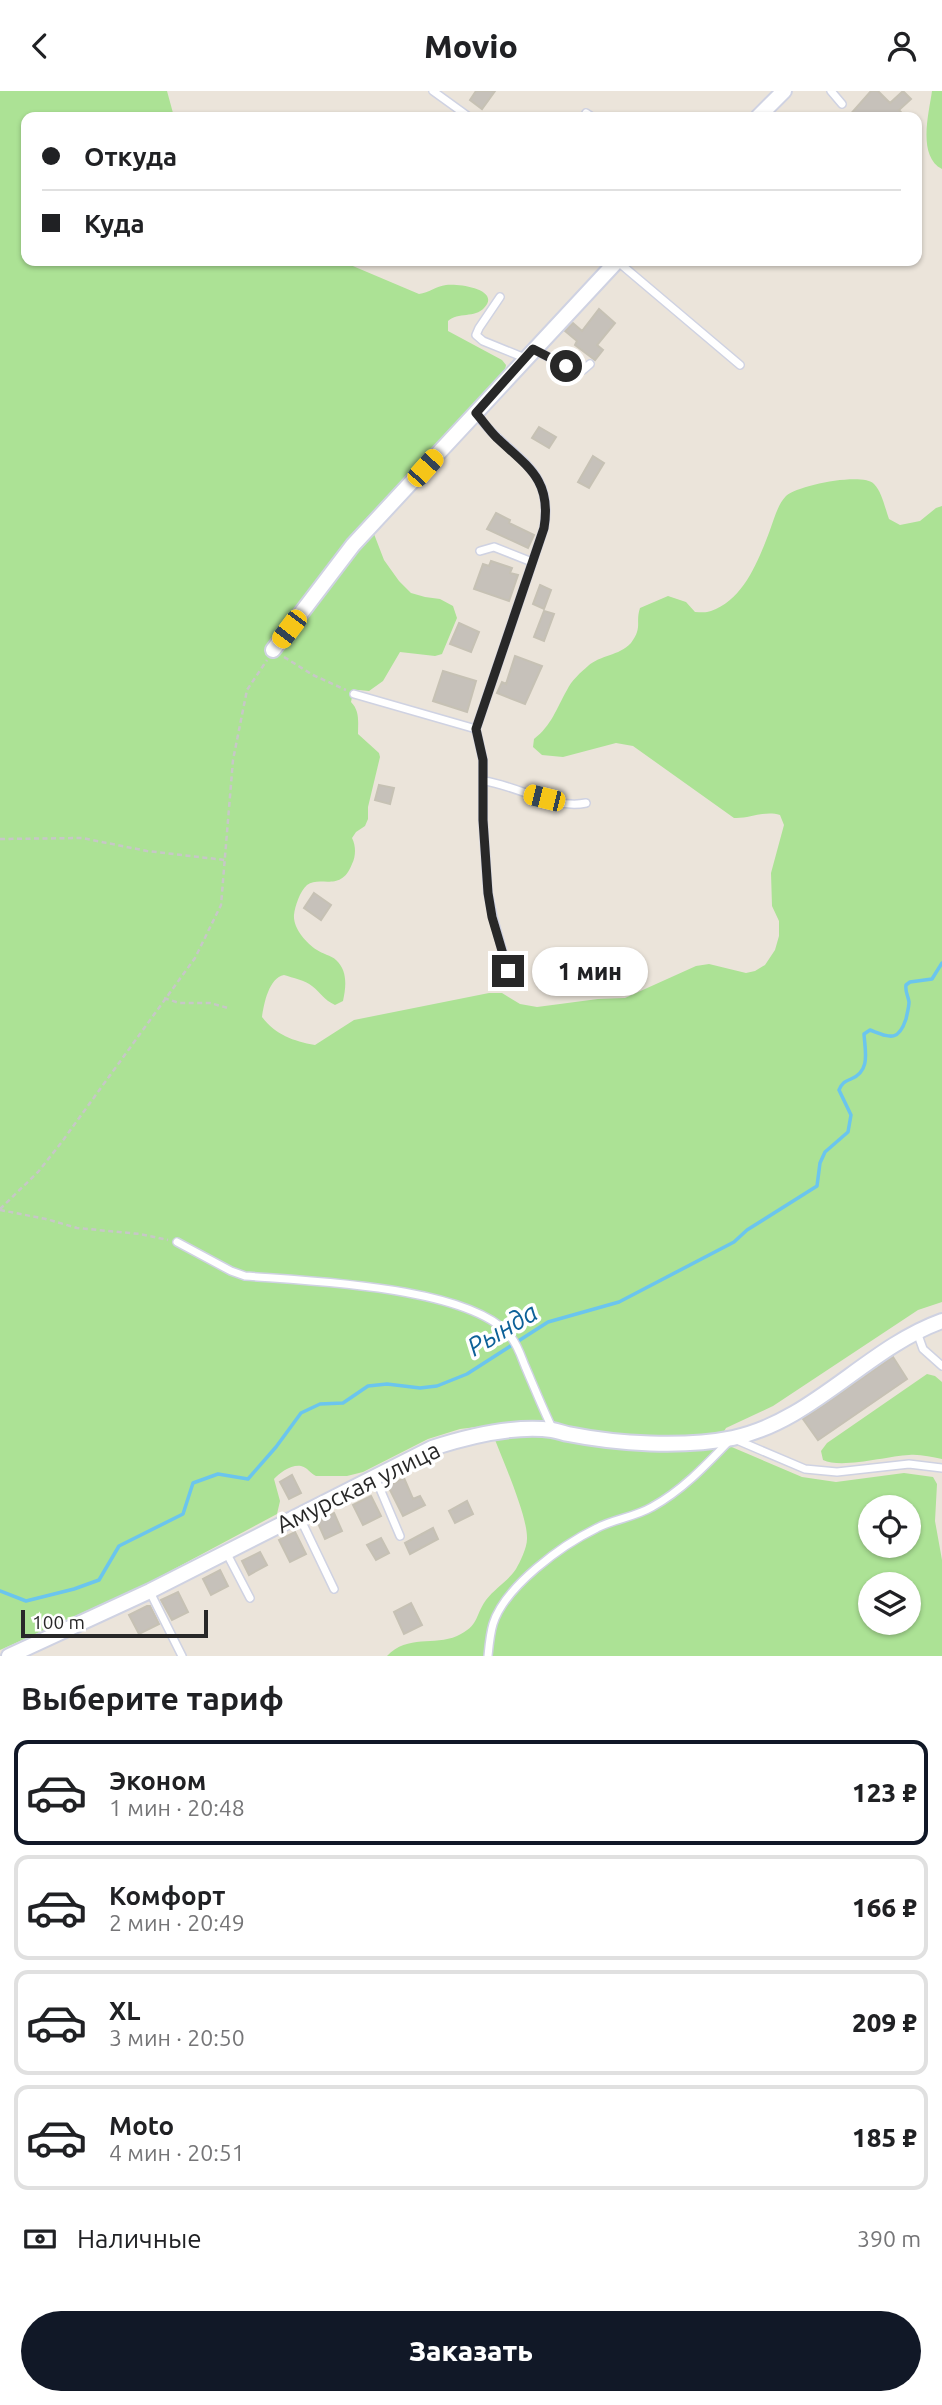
<!DOCTYPE html>
<html lang="ru">
<head>
<meta charset="utf-8">
<style>
	:root { --surface:#fff; --page:#f2f2f2; --text:#202124; --muted:#757577; --line:#e0e0e0; --accent:#111827 }
	body { margin:0; font-family:Ubuntu,sans-serif; background:var(--page); color:var(--text); height:100vh; display:flex; flex-direction:column; font-size:26px; white-space:nowrap }
	* { box-sizing:border-box; margin:0 }
	p { font-size:23px; color:var(--muted) }
	.icon { flex:none; width:38px; height:38px; fill:none; stroke:currentColor; stroke-width:2; stroke-linecap:round; stroke-linejoin:round }
	.map { position:relative; height:1565px; overflow:hidden }
	.sheet { display:flex; flex-direction:column; background:var(--surface); flex:1 }
	.sheet>* { flex:none }
	.banner { position:absolute; left:21px; top:21px; width:901px; height:154px; border-radius:14px; box-shadow:0 2px 5px #0004; display:grid; align-content:center; height:154px; padding:0 21px; background:var(--surface) }
	.controls { position:absolute; left:858px; top:1404px; display:grid; gap:14px }
	.controls a { display:grid; place-items:center; width:63px; height:63px; border-radius:50%; background:var(--surface); box-shadow:0 2px 5px #0004; font-size:35px }
	.scale { position:absolute; left:21px; bottom:18px; width:187px; box-sizing:border-box; padding-left:7px; border:4px solid #282828; border-top:0; font-size:19px; line-height:24px; white-space:nowrap; color:#282828; -webkit-text-stroke:5px #fff; paint-order:stroke }
	.end { position:absolute; width:32px; height:32px; margin:-16px; border:9px solid #282828; background:#fff; box-shadow:0 0 0 4px #fff }
	.from { border-radius:50% }
	.bubble { position:absolute; height:49px; border-radius:24px; background:var(--surface); box-shadow:0 2px 5px #0004; font-size:23px; font-weight:800; line-height:49px; text-align:center }
	.car { position:absolute; width:21px; height:42px; margin:-21px -10px; border-radius:9px; box-shadow:0 0 5px 2px #0007; background:linear-gradient(#f5c518 24%,#345 0 40%,#f5c518 0 76%,#345 0 86%,#f5c518 0) }
	.banner b { display:flex; align-items:center; gap:24px; height:66px; font-size:26px }
	.banner b+b { border-top:2px solid var(--line) }
	.banner i { width:18px; height:18px; background:var(--text) }
	ul { padding:0; list-style:none }
	li { display:flex; align-items:center; gap:21px; height:105px; margin:0 14px 10px; padding:0 7px; border:4px solid var(--line); border-radius:14px }
	li div { flex:1 }
	li b { display:block; font-size:26px }
	li em { font-style:normal; font-weight:800 }
	li.on { border-color:var(--accent) }
	li>.icon { width:63px; height:63px; stroke-width:1.5 }
	h2 { padding:0 21px; font-size:32px; line-height:84px }
	.pay { display:flex; align-items:center; gap:18px; height:77px; padding:0 21px; font-size:26px }
	.pay p { margin-inline-start:auto }
	.primary-button { display:flex; gap:14px; margin-top:auto; padding:14px 21px }
	.primary-button a { flex:1; height:80px; border-radius:42px; background:var(--accent); color:#fff; font-size:28px; font-weight:800; line-height:80px; text-align:center }
	header { display:flex; justify-content:space-between; align-items:center; height:91px; padding:0 21px; background:var(--surface); font-size:32px; font-weight:800 }
	.map>svg:first-child { display:block }
</style>
</head>
<body>
<header><svg class="icon" aria-label="back" viewBox="0 0 24 24"><path d="M15 5l-7 7 7 7"/></svg>Movio<svg class="icon" aria-label="person" viewBox="0 0 24 24"><circle cx="12" cy="8" r="4"/><path d="M4 21q1-7 8-7t8 7"/></svg></header>
<div class="map">
<svg width="942" height="1565" viewBox="0 0 942 1565">
	<rect width="100%" height="100%" fill="#ebe4da"/>
	<path fill="#ace295" fill-rule="evenodd" d="M0,0H167L173,22L177,26H26V170H341L419,203C429,202 436,195 446,194C457,192 502,198 484,217C475,227 458,221 448,230V240L502,269L506,274L505,279L377,424L374,443L384,469L399,490L411,502L425,506L440,508L453,515L457,527L442,563L435,565L400,561L383,590L369,600L359,599L353,601L351,611C360,620 358,631 358,643L379,662L380,666L368,716V728L365,735L356,741L352,747C356,755 356,765 352,773C341,802 320,784 307,794C300,800 295,815 294,824C293,837 306,852 317,859C322,863 331,864 336,869C348,880 346,896 343,910L335,914C323,908 322,903 312,895C305,889 293,887 284,884C269,887 264,912 262,926C276,944 293,950 315,954L354,929L489,902H502L520,913L537,916L598,908L625,907L696,875L709,873L746,882L755,880L765,874L775,859L779,845V830L772,815L771,782L784,734L780,724C764,719 750,728 734,727L633,655L616,652L563,666L542,664L533,656L534,648C552,634 556,618 567,599C571,590 581,581 588,575C600,564 619,565 631,552C643,536 635,532 640,517L668,505L686,511L695,521C700,521 706,522 711,520C744,509 759,468 770,439C774,428 778,413 786,405C798,394 863,381 874,393C882,401 885,417 889,428L900,434L920,430L936,417L942,415V1211L918,1219L773,1315L726,1337L723,1342L727,1354L802,1386L836,1391L904,1382L933,1386L937,1393L935,1430L942,1469V1565H387C408,1543 434,1555 457,1545C480,1534 474,1526 486,1509C495,1497 508,1490 516,1478C520,1471 527,1457 527,1448C528,1426 503,1370 494,1346L484,1335L460,1338L428,1348L363,1381L347,1385H316C311,1383 307,1376 301,1375C292,1373 279,1382 274,1388L280,1410L277,1423L146,1493L0,1559ZM870,1416H908V1454H870ZM870,1493H908V1531H870Z
		M932,0H942V78C917,65 929,22 932,0Z
		M927,1283L935,1285L942,1291V1368C931,1366 920,1363 909,1364C887,1365 842,1378 823,1369L821,1360L827,1352Z"/>
	<g fill="none" stroke-linecap="round" stroke-linejoin="round">
		<path stroke="#6bc5ee" stroke-width="3.5" d="M0,1500L26,1510L74,1498L99,1489L119,1455L183,1423L193,1392L218,1383L248,1388L276,1356L301,1322L320,1313L343,1312L368,1295L387,1293L420,1297L437,1295L467,1283L548,1231L619,1211L734,1151L747,1139L817,1095L820,1072L825,1061L848,1041L851,1024L839,999C842,992 844,991 851,988C871,980 865,960 864,943L870,939C889,946 898,952 906,928C907,923 909,916 909,911C908,904 905,901 906,894L910,891L932,888L942,872"/>
	</g>
	<path fill="#c6c1ba" stroke="#c6c1b4" stroke-width="2" d="M476,0H495L482,18L470,9Z
		M871,0H878L890,12L903,0L911,8L899,19L905,26H848Z
		M599,218L615,232L597,254L603,259L595,269L575,254L577,250L565,240L573,232L582,240Z
		M539,336L556,346L549,357L532,347Z
		M593,365L604,372L589,397L578,391Z
		M496,422L510,429L509,432L534,444L528,457L487,438Z
		M491,470L512,477L510,482L518,484L509,510L474,498L483,473L489,475Z
		M540,494L551,499L544,518L533,513Z
		M544,520L554,523L544,550L534,546Z
		M459,532L479,541L471,561L450,553Z
		M515,565L542,575L525,613L497,602L502,591L506,593Z
		M443,580L476,590L467,621L433,610Z
		M379,694L394,697L390,713L375,709Z
		M314,802L331,814L321,829L304,817Z
		M893,1266L907,1288L818,1349L803,1328Z
		M292,1384L301,1402L289,1408L280,1391Z
		M404,1387L413,1408L420,1405L425,1414L403,1425L388,1395Z
		M371,1405L381,1425L363,1434L353,1414Z
		M467,1410L473,1423L455,1432L449,1420Z
		M334,1422L342,1440L325,1448L317,1430Z
		M433,1437L438,1448L410,1463L405,1452Z
		M295,1441L306,1463L290,1471L279,1449Z
		M381,1447L389,1462L376,1469L367,1454Z
		M260,1461L267,1474L249,1484L242,1470Z
		M220,1479L228,1495L211,1504L203,1488Z
		M178,1501L188,1521L172,1529L161,1509Z
		M411,1512L422,1534L404,1543L394,1521Z
		M147,1515H150L159,1533L139,1543L129,1524Z"/>
	<g fill="none" stroke-linecap="round" stroke-linejoin="round">
		<g stroke="#cfd2e2" stroke-width="10">
			<path id="service" d="M433,0L469,26
				M831,0L842,13
				M586,22L592,26
				M617,170L740,274
				M500,206L479,237L476,244L483,250L525,267
				M534,259L576,279H583L590,273
				M476,323C483,331 490,340 499,348C530,376 552,391 544,437L476,638L483,669V729L488,802L493,826L508,880
				M480,460L494,456L532,471
				M354,603L476,638
				M484,690C516,694 554,719 586,712
				M177,1151L231,1180L245,1185C308,1190 472,1195 511,1246C518,1255 521,1265 525,1275C534,1296 543,1318 553,1339
				M917,1241L923,1258L942,1275
				M375,1386L400,1445
				M299,1425L334,1498
				M226,1461L250,1507
				M150,1501L182,1565
				M488,1565C489,1555 490,1543 493,1533C505,1495 562,1454 597,1437C614,1428 635,1426 652,1416C683,1399 707,1373 732,1347L805,1378L837,1381L909,1373L942,1377"/>
		</g>
		<g stroke="#cfd2e2" stroke-width="18">
			<path id="minor" d="M758,26L784,0
				M273,559L353,454L617,170
				M9,1565L150,1500L432,1357C469,1345 513,1334 552,1339C558,1340 563,1342 568,1343C618,1353 683,1357 733,1347C813,1330 867,1257 942,1230"/>
		</g>
		<path stroke="#c7c7c7" stroke-width="2.5" stroke-dasharray="5 3.5" stroke-linecap="butt" d="M284,566L313,584L346,599
			M0,748L82,747L147,760L225,769
			M164,907L179,912H210L228,917
			M0,1118L38,1081L61,1052L195,867L221,814L233,669L247,599L267,569
			M0,1119L46,1128L77,1137L140,1143L168,1149"/>
		<use href="#service" stroke="#fff" stroke-width="7"/>
		<use href="#minor" stroke="#fff" stroke-width="14"/>
	</g>
	<g fill="none" stroke-linecap="round" stroke-linejoin="round">
		<path stroke="#282828" stroke-width="9" d="M508,880L492,826L488,802L483,729V669L476,638L544,437C552,389 528,376 497,347C489,339 483,330 476,322L533,258L566,275"/>
	</g>
	<g text-anchor="middle" dominant-baseline="central" stroke-width="7" stroke-linejoin="round" paint-order="stroke">
		<g font-size="24" fill="#282828" stroke="#fff">
			<text transform="translate(358 1396) rotate(-26)">Амурская улица</text>
		</g>
		<g font-size="26" font-style="italic" fill="#0d6198" stroke="#fff">
			<text transform="translate(502 1238) rotate(-31)">Рында</text>
		</g>
	</g>
</svg>
<div class="controls">
<a><svg class="icon" aria-label="locate" viewBox="0 0 24 24"><circle cx="12" cy="12" r="6"/><path d="M12 2v4M12 18v4M2 12h4M18 12h4"/></svg></a>
<a><svg class="icon" aria-label="layers" viewBox="0 0 24 24"><path d="M12 4l9 5-9 5-9-5zM3 14l9 5 9-5"/></svg></a>
</div>
<div class="scale">100 m</div>
<i class="end from" style="left:566px;top:275px"></i>
<i class="end" style="left:508px;top:880px"></i>
<div class="bubble" style="left:532px;top:856px;width:116px">1 мин</div>
<i class="car" style="left:425px;top:377px;rotate:42deg"></i>
<i class="car" style="left:289px;top:538px;rotate:217deg"></i>
<i class="car" style="left:544px;top:707px;rotate:284deg"></i>
<div class="banner">
<b><i class="from"></i>Откуда</b>
<b><i></i>Куда</b>
</div>
</div>
<section class="sheet">
<h2>Выберите тариф</h2>
<ul>
<li class="on"><svg class="icon" aria-label="car" viewBox="0 0 24 24"><path d="M5 17H2v-5l4-1 3-4h7l3 4 3 1v5h-3M9 17h6M6 11h13"/><circle cx="7" cy="17" r="2"/><circle cx="17" cy="17" r="2"/></svg><div><b>Эконом</b><p>1 мин · 20:48</p></div><em>123 ₽</em></li>
<li><svg class="icon" aria-label="car" viewBox="0 0 24 24"><path d="M5 17H2v-5l4-1 3-4h7l3 4 3 1v5h-3M9 17h6M6 11h13"/><circle cx="7" cy="17" r="2"/><circle cx="17" cy="17" r="2"/></svg><div><b>Комфорт</b><p>2 мин · 20:49</p></div><em>166 ₽</em></li>
<li><svg class="icon" aria-label="car" viewBox="0 0 24 24"><path d="M5 17H2v-5l4-1 3-4h7l3 4 3 1v5h-3M9 17h6M6 11h13"/><circle cx="7" cy="17" r="2"/><circle cx="17" cy="17" r="2"/></svg><div><b>XL</b><p>3 мин · 20:50</p></div><em>209 ₽</em></li>
<li><svg class="icon" aria-label="car" viewBox="0 0 24 24"><path d="M5 17H2v-5l4-1 3-4h7l3 4 3 1v5h-3M9 17h6M6 11h13"/><circle cx="7" cy="17" r="2"/><circle cx="17" cy="17" r="2"/></svg><div><b>Moto</b><p>4 мин · 20:51</p></div><em>185 ₽</em></li>
</ul>
<div class="pay"><svg class="icon" aria-label="cash" viewBox="0 0 24 24"><path d="M3 7h18v10H3z"/><circle cx="12" cy="12" r="2"/></svg>Наличные<p>390 m</p></div>
<div class="primary-button"><a>Заказать</a></div>
</section>
</body>
</html>
